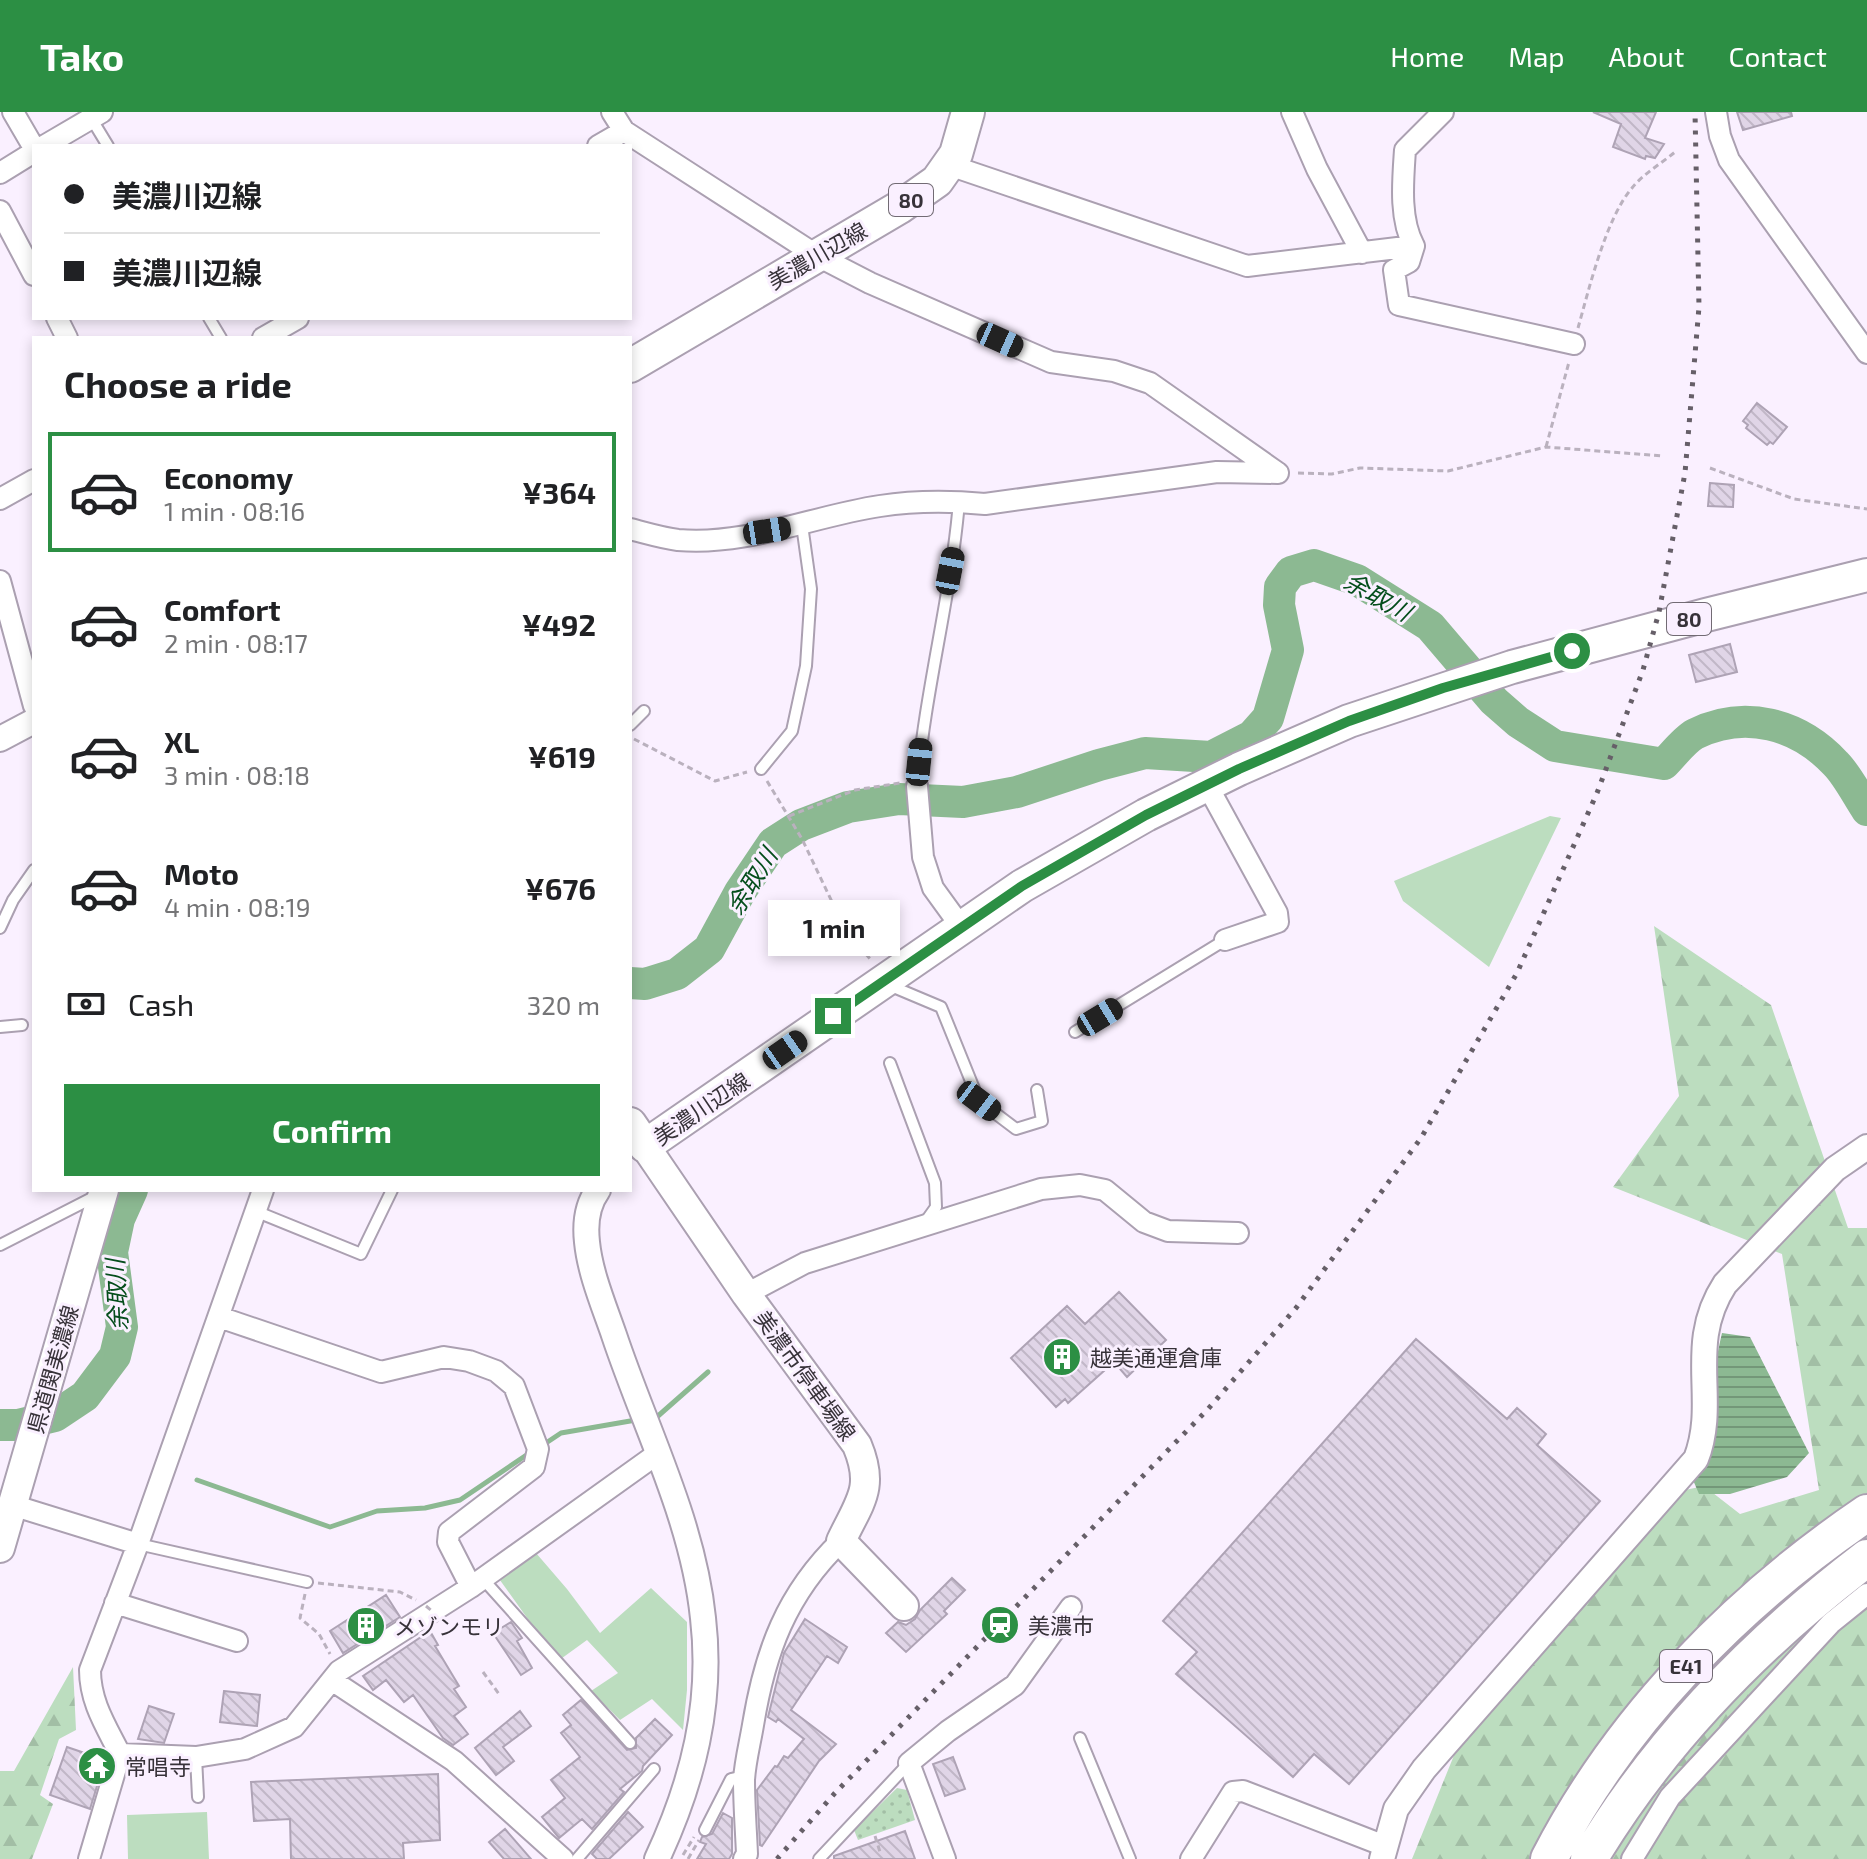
<!DOCTYPE html>
<html lang="en">
<head>
<meta charset="utf-8">
<style>
	:root { --surface:#fff; --page:#f6f6f6; --text:#202124; --muted:#757577; --line:#e0e0e0; --accent:#2c8f44 }
	body { margin:0; font-family:"Exo 2","Noto Sans JP",sans-serif; background:var(--page); color:var(--text); height:100vh; display:flex; flex-direction:column; font-size:30px; white-space:nowrap }
	* { box-sizing:border-box; margin:0 }
	p { font-size:26px; color:var(--muted) }
	.icon { flex:none; width:44px; height:44px; fill:none; stroke:currentColor; stroke-width:2; stroke-linecap:round; stroke-linejoin:round }
	.map { position:relative; flex:1; overflow:hidden }
	.panel { position:absolute; left:32px; top:224px; width:600px; height:856px; display:flex; flex-direction:column; background:var(--surface); border-radius:0px; box-shadow:0 4px 12px #0003 }
	.panel>* { flex:none }
	.hud { position:absolute; left:32px; top:32px; width:600px; height:176px; border-radius:0px; box-shadow:0 4px 12px #0003; display:grid; align-content:center; height:176px; padding:0 32px; background:var(--surface) }
	.end { position:absolute; width:36px; height:36px; margin:-18px; border:10px solid #2c8f44; background:#fff; box-shadow:0 0 0 4px #fff }
	.from { border-radius:50% }
	.bubble { position:absolute; height:56px; border-radius:0px; background:var(--surface); box-shadow:0 4px 12px #0003; font-size:26px; font-weight:700; line-height:56px; text-align:center }
	.car { position:absolute; width:24px; height:48px; margin:-24px -12px; border-radius:10px; box-shadow:0 0 6px 2px #0007; background:linear-gradient(#222 24%,#8ab4d8 0 40%,#222 0 76%,#8ab4d8 0 86%,#222 0) }
	.hud b { display:flex; align-items:center; gap:28px; height:76px; font-size:30px }
	.hud b+b { border-top:2px solid var(--line) }
	.hud i { width:20px; height:20px; background:var(--text) }
	ul { padding:0; list-style:none }
	li { display:flex; align-items:center; gap:24px; height:120px; margin:0 16px 12px; padding:0 16px; border:4px solid transparent; border-radius:0px }
	li div { flex:1 }
	li b { display:block; font-size:30px }
	li em { font-style:normal; font-weight:700 }
	li.selected { border-color:var(--accent) }
	li>.icon { width:72px; height:72px; stroke-width:1.5 }
	h2 { padding:0 32px; font-size:36px; line-height:96px }
	.pay { display:flex; align-items:center; gap:20px; height:88px; padding:0 32px; font-size:30px }
	.pay p { margin-inline-start:auto }
	.cta { display:flex; gap:16px; margin-top:auto; padding:16px 32px }
	.cta a { flex:1; height:92px; border-radius:0px; background:var(--accent); color:#fff; font-size:32px; font-weight:700; line-height:92px; text-align:center }
	header { display:flex; align-items:center; gap:48px; box-sizing:border-box; height:112px; padding:0 40px; background:var(--accent); color:#fff }
	header strong { font-size:38px }
	nav { display:flex; gap:44px; margin-inline-start:auto; font-size:28px }
	.map>svg:first-child { display:block }
</style>
</head>
<body>
<header>
<strong>Tako</strong>
<nav><a>Home</a><a>Map</a><a>About</a><a>Contact</a></nav>
</header>
<div class="map">
<svg width="1867" height="1747" viewBox="0 0 1867 1747">
	<defs>
		<pattern id="forest-firs" width="22" height="20" patternUnits="userSpaceOnUse" patternTransform="scale(2)"><rect width="22" height="20" fill="#bcddbf"/><path d="M5 1l3.5 6h-7zM16 11l3.5 6h-7z" fill="#a2bea5"/></pattern>
		<pattern id="park-dots" width="8" height="8" patternUnits="userSpaceOnUse" patternTransform="scale(2)"><rect width="8" height="8" fill="#bcddbf"/><path d="M2 2h.1M6 6h.1" fill="none" stroke="#a2bea5" stroke-width="1.8" stroke-linecap="round"/></pattern>
		<pattern id="water-rules" width="6" height="5" patternUnits="userSpaceOnUse" patternTransform="scale(2)"><rect width="6" height="5" fill="#8cb992"/><path d="M0 2.5h6" fill="none" stroke="#739778"/></pattern>
		<pattern id="building-back-hatch" width="6" height="6" patternUnits="userSpaceOnUse" patternTransform="scale(2)"><rect width="6" height="6" fill="#e0d5e7"/><path d="M-1 5l2 2M0 0l6 6M5-1l2 2" fill="none" stroke="#c1b7c7"/></pattern>
	</defs>
	<rect width="100%" height="100%" fill="#faf0ff"/>
	<path fill="#bcddbf" d="M1550,704L1561,706L1489,855L1403,789L1394,769Z
		M536,1441L567,1477L600,1521L651,1476L687,1510V1578L683,1618L652,1587L620,1608L591,1579L618,1561L587,1528L558,1549L497,1464Z
		M207,1700L209,1747H128L127,1703Z"/>
	<path fill="url(#forest-firs)" d="M1654,814L1771,893L1848,1116H1867V1747H1412L1459,1631L1661,1383L1704,1374L1740,1402L1819,1378L1782,1142L1613,1075L1679,984Z
		M73,1555L76,1618L59,1627L40,1683L53,1692L32,1747H0V1659H14Z"/>
	<path fill="url(#park-dots)" d="M897,1676L907,1678L915,1708L858,1728L854,1718Z"/>
	<path fill="url(#water-rules)" d="M1722,1221L1750,1225L1809,1341L1787,1365L1730,1382H1699L1693,1368C1722,1333 1713,1301 1715,1259C1716,1247 1719,1234 1722,1221Z"/>
	<g fill="none" stroke-linecap="round" stroke-linejoin="round">
		<path stroke="#8cb992" stroke-width="5" d="M654,1305L658,1304L708,1260
			M543,1333L561,1321L636,1308
			M197,1368L330,1415L377,1399L425,1396L460,1388L531,1340"/>
		<path stroke="#8cb992" stroke-width="32" d="M630,871L645,872L677,862L709,837L740,780L773,731L801,713L848,695L899,687L963,690L1017,680L1099,653L1145,641L1211,645L1252,624L1268,606L1288,538L1279,493L1280,475L1291,460L1314,453L1357,468L1430,514L1494,589L1518,610L1555,634L1664,652C1673,643 1684,628 1695,622C1745,597 1799,612 1836,652C1847,663 1857,683 1867,698
			M0,1313H18L55,1304L85,1284L115,1244L122,1215L112,1140L119,1107L132,1078"/>
	</g>
	<path fill="url(#building-back-hatch)" stroke="#aea3b5" stroke-width="2" d="M1593,0H1656L1645,26L1664,32L1655,46L1646,44L1645,47L1613,35L1621,12Z
		M1737,0H1791L1792,4L1743,18Z
		M1757,291L1787,315L1773,332L1770,330L1767,333L1746,316L1748,313L1743,309Z
		M1710,371L1734,373L1733,395L1708,394Z
		M1730,532L1737,560L1696,570L1689,543Z
		M1119,1180L1166,1228L1127,1265L1114,1250L1068,1291L1065,1287L1056,1295L1011,1246L1067,1194L1085,1212Z
		M1416,1227L1507,1307L1517,1296L1546,1322L1537,1333L1600,1389L1349,1672L1314,1642L1293,1665L1176,1562L1197,1540L1163,1509Z
		M952,1466L965,1478L944,1499L947,1502L906,1540L886,1521L898,1510L906,1513L915,1507L920,1498Z
		M386,1483L400,1505L343,1541L330,1519Z
		M805,1507L847,1535L838,1551L827,1544L791,1598L836,1632L819,1649L762,1734L760,1733L757,1678L775,1654L777,1655L784,1644L788,1646L804,1627L778,1607L776,1610L768,1605L784,1541Z
		M511,1510L522,1526L517,1529L532,1556L521,1563L493,1521Z
		M430,1519L438,1533L435,1534L459,1574L454,1577L466,1595L454,1604L468,1622L453,1633L443,1626L413,1583L404,1590L386,1568L373,1578L363,1564Z
		M224,1579L260,1583L257,1614L220,1610Z
		M581,1588L627,1638L636,1636V1626L655,1607L672,1623L643,1654L642,1659L620,1677L624,1680L592,1717L582,1707L559,1726L542,1705L565,1686L551,1668L580,1645L561,1621L571,1613L563,1603Z
		M149,1594L174,1602L164,1631L138,1627Z
		M520,1599L531,1614L503,1635L514,1649L496,1663L475,1636Z
		M67,1635L105,1648L90,1697L50,1683Z
		M953,1645L965,1677L945,1684L933,1652Z
		M438,1662L440,1728L403,1731L404,1747H291L290,1707L254,1709L251,1670Z
		M628,1700L643,1715L609,1747H597L592,1742Z
		M723,1701L732,1706V1742L729,1747H697L706,1732L700,1730L702,1725L712,1722Z
		M505,1717L531,1747H504L489,1730Z
		M905,1719L915,1747H834V1744Z"/>
	<g fill="none" stroke-linecap="round" stroke-linejoin="round">
		<g stroke="#aba0b1" stroke-width="14">
			<path id="service" d="M91,6L108,34
				M209,206L221,226
				M630,613L644,599
				M761,657L792,619L806,554L811,477L802,413
				M917,674C925,578 951,485 959,390
				M0,816L13,788L34,758
				M891,874L941,895L979,989L1016,1017L1042,1009L1037,978
				M0,915L22,913
				M1075,920L1225,828
				M890,951L935,1071L936,1095L926,1109
				M255,1099L361,1142L392,1078
				M0,1133L98,1083
				M138,1432L307,1470
				M483,1467L630,1631
				M1080,1626L1130,1747
				M196,1645L198,1685
				M705,1718L731,1667L744,1664
				M577,1747L654,1657
				M819,1747L909,1651"/>
		</g>
		<g stroke="#aba0b1" stroke-width="24">
			<path id="minor" d="M13,0L34,36
				M612,0L624,19L816,143L870,171L1051,250L1114,259L1150,271L1278,361
				M1292,0L1317,57L1362,141
				M1716,0L1720,24L1729,48L1867,241
				M44,34L102,0
				M598,34L624,19
				M949,53L1247,154L1414,134L1409,150L1394,158L1399,193L1574,232
				M0,61L34,40
				M0,99L34,163
				M1414,134C1399,107 1403,68 1405,38L1443,0
				M57,206L67,226
				M263,226L298,206
				M0,387L34,368
				M630,417C646,421 662,426 678,428C747,434 813,404 880,394C913,389 951,389 985,392L1217,360L1278,361
				M0,469L34,594
				M1207,673L1277,801L1278,810L1225,828
				M917,674L923,745L933,776L962,816
				M746,1182L805,1151L1041,1077L1080,1073L1105,1078L1144,1110L1168,1119L1238,1121
				M219,1205L381,1260L444,1245L469,1249L496,1259L514,1274L538,1337L534,1355L449,1420L448,1430L471,1475
				M12,1393L138,1432
				M115,1491L237,1529
				M333,1569L454,1649L563,1747
				M120,1642L196,1645L245,1637L294,1615L339,1559L471,1475L657,1342
				M89,1747L120,1642C106,1614 90,1590 90,1558L138,1432L263,1078
				M744,1747L747,1742C746,1718 744,1693 744,1668C745,1650 750,1631 753,1613C765,1540 786,1482 841,1429
				M945,1747L909,1651L948,1619L1015,1573L1071,1495
				M1191,1747L1233,1680L1243,1679L1385,1734
				M1632,1747L1670,1685L1831,1511L1867,1482"/>
		</g>
		<g stroke="#aba0b1" stroke-width="28">
			<path id="tertiary" d="M0,627L34,609
				M598,1078C587,1093 585,1112 587,1130C590,1161 604,1194 614,1223C645,1316 693,1408 703,1506C713,1591 693,1670 657,1747
				M1382,1747L1396,1697L1424,1657L1696,1347C1719,1288 1685,1233 1725,1172L1835,1057L1867,1035"/>
		</g>
		<g stroke="#aba0b1" stroke-width="32">
			<path id="secondary" d="M645,1034L746,1182L857,1333C875,1376 860,1389 841,1429L904,1494
				M0,1436L104,1078"/>
		</g>
		<g stroke="#aba0b1" stroke-width="36">
			<path id="primary" d="M630,254L900,95L937,69L956,42L968,0
				M630,1012L645,1034L1022,774L1146,703L1239,657L1349,609L1512,555L1706,503L1867,463"/>
		</g>
		<g stroke="#aba0b1" stroke-width="40">
			<path id="motorway" d="M1549,1747C1621,1607 1737,1489 1867,1401
				M1589,1747C1660,1628 1758,1529 1867,1446"/>
		</g>
		<path stroke="#bab1be" stroke-width="3" stroke-dasharray="6 4" stroke-linecap="butt" d="M1578,216C1589,177 1606,106 1632,76C1643,62 1662,51 1675,40
			M1546,335L1569,250
			M1710,356L1794,387L1867,397
			M1298,361L1332,362L1360,356L1448,359L1546,335L1664,344
			M634,627L715,669L747,660
			M767,669L802,727L845,817L871,848
			M789,704L855,678L900,671
			M318,1471L400,1480L416,1488
			M305,1482L300,1506L319,1522L330,1542
			M483,1560L499,1582
			M875,1724L880,1740
			M683,1743L694,1725
			M688,1747L699,1728"/>
		<use href="#service" stroke="#fff" stroke-width="10"/>
		<use href="#minor" stroke="#fff" stroke-width="20"/>
		<use href="#tertiary" stroke="#fff" stroke-width="24"/>
		<use href="#secondary" stroke="#fff" stroke-width="28"/>
		<use href="#primary" stroke="#fff" stroke-width="32"/>
		<use href="#motorway" stroke="#fff" stroke-width="36"/>
		<path stroke="#665f68" stroke-width="5" stroke-dasharray="4 8" stroke-linecap="butt" d="M777,1747L835,1681L1208,1297L1296,1196L1421,1026L1517,861L1597,681L1643,558L1659,500L1685,361L1699,195L1695,0"/>
		<path stroke="#bab1be" stroke-width="3" stroke-dasharray="6 4" stroke-linecap="butt" d="M426,1494L432,1499"/>
	</g>
	<g fill="none" stroke-linecap="round" stroke-linejoin="round">
		<path stroke="#2c8f44" stroke-width="10" d="M833,904L1022,774L1146,703L1239,657L1349,609L1443,576L1572,539"/>
	</g>
	<defs>
		<g id="building-disc" transform="scale(2)"><circle r="9.5" fill="#2c8f44" stroke="#faf0ff"/><path d="M-4-6H4V6H1V3H-1V6H-4ZM-2.5-4.3h1.7v1.8h-1.7ZM.8-4.3h1.7v1.8H.8ZM-2.5-1h1.7V.8h-1.7ZM.8-1h1.7V.8H.8Z" fill="#fff"/></g>
		<g id="station-disc" transform="scale(2)"><circle r="9.5" fill="#2c8f44" stroke="#faf0ff"/><path d="M-3-6H3Q5-6 5-4V2Q5 4 3 4L4.5 6H3L1.5 4h-3L-3 6H-4.5L-3 4Q-5 4-5 2V-4Q-5-6-3-6ZM-3.5-4v3h7v-3ZM-3.5 1v1.5H-2V1ZM2 1v1.5H3.5V1Z" fill="#fff"/></g>
		<g id="temple-disc" transform="scale(2)"><circle r="9.5" fill="#2c8f44" stroke="#faf0ff"/><path d="M0-6L5-2H3V0L6.5 2.5H4V6H1.5V3h-3V6H-4V2.5H-6.5L-3 0V-2H-5Z" fill="#fff"/></g>
	</defs>
	<g fill-rule="evenodd">
		<use href="#building-disc" x="1062" y="1245"/>
		<use href="#station-disc" x="1000" y="1513"/>
		<use href="#building-disc" x="366" y="1514"/>
		<use href="#temple-disc" x="97" y="1654"/>
	</g>
	<g text-anchor="middle" dominant-baseline="central" stroke-width="6" stroke-linejoin="round" paint-order="stroke">
		<g fill="#faf0ff" stroke="#726b74" stroke-width="2">
			<rect x="889" y="72" width="44" height="32" rx="6"/>
			<rect x="1667" y="491" width="44" height="32" rx="6"/>
			<rect x="1660" y="1538" width="52" height="32" rx="6"/>
		</g>
		<g font-size="20" font-weight="bold" fill="#373239">
			<text x="911" y="88">80</text>
			<text x="1689" y="507">80</text>
			<text x="1686" y="1554">E41</text>
		</g>
		<g font-size="22" fill="#373239" stroke="#faf0ff">
			<text transform="translate(817 143) rotate(-30)">美濃川辺線</text>
			<text transform="translate(701 996) rotate(-34)">美濃川辺線</text>
			<text transform="translate(52 1257) rotate(-74)">県道関美濃線</text>
			<text transform="translate(806 1263) rotate(54)">美濃市停車場線</text>
		</g>
		<g font-size="22" fill="#373239" stroke="#faf0ff" text-anchor="start">
			<text x="1090" y="1245">越美通運倉庫</text>
			<text x="1028" y="1513">美濃市</text>
			<text x="394" y="1514">メゾンモリ</text>
			<text x="125" y="1654">常唱寺</text>
		</g>
		<g font-size="24" font-style="italic" fill="#054e1c" stroke="#faf0ff">
			<text transform="translate(1378 484) rotate(29)">余取川</text>
			<text transform="translate(751 769) rotate(-58)">余取川</text>
			<text transform="translate(116 1183) rotate(-93)">余取川</text>
		</g>
	</g>
</svg>
<i class="end from" style="left:1572px;top:539px"></i>
<i class="end" style="left:833px;top:904px"></i>
<div class="bubble" style="left:768px;top:788px;width:132px">1 min</div>
<i class="car" style="left:1000px;top:228px;rotate:114deg"></i>
<i class="car" style="left:767px;top:419px;rotate:81deg"></i>
<i class="car" style="left:950px;top:459px;rotate:11deg"></i>
<i class="car" style="left:919px;top:650px;rotate:6deg"></i>
<i class="car" style="left:1100px;top:905px;rotate:59deg"></i>
<i class="car" style="left:785px;top:938px;rotate:55deg"></i>
<i class="car" style="left:979px;top:989px;rotate:127deg"></i>
<div class="hud">
<b><i class="from"></i>美濃川辺線</b>
<b><i></i>美濃川辺線</b>
</div>
<section class="panel">
<h2>Choose a ride</h2>
<ul>
<li class="selected"><svg class="icon" aria-label="car" viewBox="0 0 24 24"><path d="M5 17H2v-5l4-1 3-4h7l3 4 3 1v5h-3M9 17h6M6 11h13"/><circle cx="7" cy="17" r="2"/><circle cx="17" cy="17" r="2"/></svg><div><b>Economy</b><p>1 min · 08:16</p></div><em>¥364</em></li>
<li><svg class="icon" aria-label="car" viewBox="0 0 24 24"><path d="M5 17H2v-5l4-1 3-4h7l3 4 3 1v5h-3M9 17h6M6 11h13"/><circle cx="7" cy="17" r="2"/><circle cx="17" cy="17" r="2"/></svg><div><b>Comfort</b><p>2 min · 08:17</p></div><em>¥492</em></li>
<li><svg class="icon" aria-label="car" viewBox="0 0 24 24"><path d="M5 17H2v-5l4-1 3-4h7l3 4 3 1v5h-3M9 17h6M6 11h13"/><circle cx="7" cy="17" r="2"/><circle cx="17" cy="17" r="2"/></svg><div><b>XL</b><p>3 min · 08:18</p></div><em>¥619</em></li>
<li><svg class="icon" aria-label="car" viewBox="0 0 24 24"><path d="M5 17H2v-5l4-1 3-4h7l3 4 3 1v5h-3M9 17h6M6 11h13"/><circle cx="7" cy="17" r="2"/><circle cx="17" cy="17" r="2"/></svg><div><b>Moto</b><p>4 min · 08:19</p></div><em>¥676</em></li>
</ul>
<div class="pay"><svg class="icon" aria-label="cash" viewBox="0 0 24 24"><path d="M3 7h18v10H3z"/><circle cx="12" cy="12" r="2"/></svg>Cash<p>320 m</p></div>
<div class="cta"><a>Confirm</a></div>
</section>
</div>
</body>
</html>
